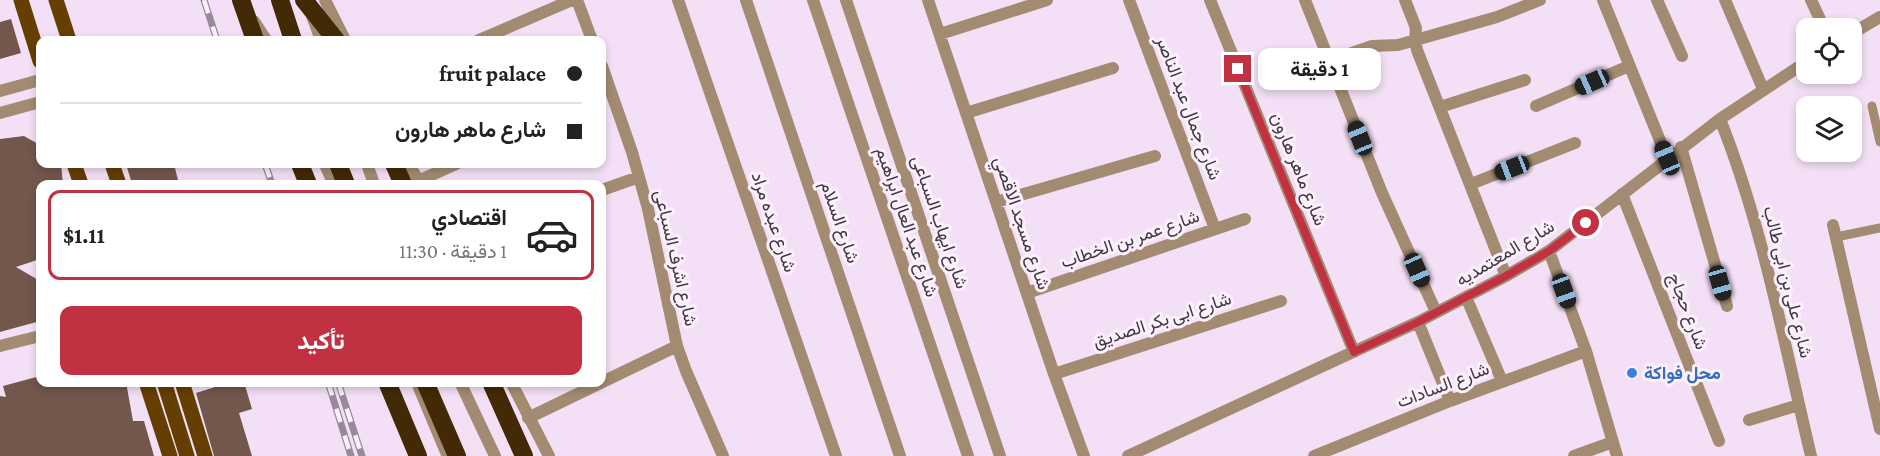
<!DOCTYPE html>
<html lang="ar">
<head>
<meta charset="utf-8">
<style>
	:root { --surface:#fff; --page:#f6f6f6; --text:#222; --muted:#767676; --line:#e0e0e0; --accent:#c23141 }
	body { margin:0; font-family:"Crimson Pro",Vazirmatn,serif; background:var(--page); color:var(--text); direction:rtl; height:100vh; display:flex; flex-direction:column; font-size:22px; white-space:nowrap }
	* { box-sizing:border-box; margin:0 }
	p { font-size:20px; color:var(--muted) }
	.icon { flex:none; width:33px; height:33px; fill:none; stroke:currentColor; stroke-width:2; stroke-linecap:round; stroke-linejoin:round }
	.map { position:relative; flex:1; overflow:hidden; direction:ltr }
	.panel { position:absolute; left:36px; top:180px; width:570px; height:207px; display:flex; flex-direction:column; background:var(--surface); border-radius:12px; box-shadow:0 3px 9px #0003; direction:rtl }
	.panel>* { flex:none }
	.guide { position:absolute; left:36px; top:36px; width:570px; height:132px; border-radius:12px; box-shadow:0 3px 9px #0003; direction:rtl; display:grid; align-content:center; height:132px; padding:0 24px; background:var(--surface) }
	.tools { position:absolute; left:1796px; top:18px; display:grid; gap:12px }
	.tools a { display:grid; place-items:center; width:66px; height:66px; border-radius:12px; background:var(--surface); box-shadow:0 3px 9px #0003; font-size:30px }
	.end { position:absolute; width:27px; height:27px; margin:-14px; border:8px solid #c23141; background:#fff; box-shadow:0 0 0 3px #fff }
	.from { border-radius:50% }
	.bubble { position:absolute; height:42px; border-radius:12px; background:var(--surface); box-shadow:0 3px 9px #0003; font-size:20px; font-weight:700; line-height:42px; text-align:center; direction:rtl }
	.car { position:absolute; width:18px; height:36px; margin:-18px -9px; border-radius:8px; box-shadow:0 0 4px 2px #0007; background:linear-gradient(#222 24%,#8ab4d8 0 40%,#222 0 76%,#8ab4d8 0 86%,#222 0) }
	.guide b { display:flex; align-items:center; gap:21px; height:57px; font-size:22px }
	.guide b+b { border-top:2px solid var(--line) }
	.guide i { width:15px; height:15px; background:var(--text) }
	ul { padding:10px 0 0; list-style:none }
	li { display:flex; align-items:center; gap:18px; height:90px; margin:0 12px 9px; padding:0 12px; border:3px solid transparent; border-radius:12px }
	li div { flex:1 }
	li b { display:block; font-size:22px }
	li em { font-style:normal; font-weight:700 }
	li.on { border-color:var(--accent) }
	li>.icon { width:54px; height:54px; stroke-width:1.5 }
	.button { display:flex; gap:12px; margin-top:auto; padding:12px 24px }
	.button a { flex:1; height:69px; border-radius:12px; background:var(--accent); color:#fff; font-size:24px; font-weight:700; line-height:69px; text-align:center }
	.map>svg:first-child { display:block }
</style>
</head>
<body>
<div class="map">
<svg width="1880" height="456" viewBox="0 0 1880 456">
	<rect width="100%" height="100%" fill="#f4e0f6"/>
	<path fill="#73574c" d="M11,19L21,53L0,59V22Z
		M24,136L40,145V164H61L63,184H40V259L16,267L40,281V321L0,332V139Z
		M126,164H174L179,184H132Z
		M40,376V382H126L133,421H144L154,456H0V396L6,397L3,386Z
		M231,382H244L252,409L239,413L252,456H214L196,393Z"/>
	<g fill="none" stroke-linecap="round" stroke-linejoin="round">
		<path stroke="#a28b71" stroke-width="9" d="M255,20L268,40
			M1872,106L1880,142
			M323,164L332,184
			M1836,237L1880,228
			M415,382L446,456"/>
		<path stroke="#a28b71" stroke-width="12" d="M577,0L592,40
			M678,0L836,456
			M746,0L900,456
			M813,0L968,456
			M846,0L1000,456
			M928,0L1054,374L1084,456
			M1129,0L1215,229
			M1210,0L1354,352
			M1305,0L1382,193L1436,312
			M1405,0L1416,28L1415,40L1417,50L1506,276
			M1603,0L1667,158
			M1657,0L1682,56
			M1725,0L1763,89
			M1811,0L1824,28
			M940,34L1047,0
			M1851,34L1880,17
			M479,40L572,0
			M1329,61L1372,46L1398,45L1497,17L1540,0
			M602,66L632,152L648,209L677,346L686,371L723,456
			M1536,106L1629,66
			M1440,107L1525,80
			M966,113L1113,68
			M1720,119C1763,227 1784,343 1811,456
			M1681,147L1727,306
			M418,181L456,164
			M1471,184L1575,143
			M602,190L639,177
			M1622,194L1719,441
			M996,202L1155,156
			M1833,225L1880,429
			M1549,251L1586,351L1617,456
			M1027,293L1245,219
			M1466,297L1502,381
			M1418,322L1450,401
			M0,346L40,336
			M1054,374L1281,301
			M528,418L677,346
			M1749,420L1799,405
			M1128,456L1418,322L1506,276L1549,251L1720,119L1806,62
			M1314,456L1450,401L1586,351
			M1574,456L1613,442"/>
		<path stroke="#a28b71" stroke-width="12" d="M325,0L345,40
			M312,16L321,40
			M0,91L40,80
			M0,113L40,102
			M367,164L374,184
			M409,164L420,184
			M460,382L495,456
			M511,382L549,456"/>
		<path stroke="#653e02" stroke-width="15" d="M21,0L40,61
			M56,0L69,40
			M74,164L81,184
			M112,164L119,184
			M146,382L170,456
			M164,382L187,456
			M182,382L205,456"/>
		<path stroke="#432906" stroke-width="18" d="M241,0L255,40
			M280,0L293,40
			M300,164L308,184
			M338,164L346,184
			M394,164L403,184
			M387,382L418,456
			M425,382L457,456
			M491,382L524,456"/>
		<g stroke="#988a9a" stroke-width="7">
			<path id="rail" d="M204,0L217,40
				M265,164L272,184
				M328,382L351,456
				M338,382L362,456"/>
		</g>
		<use href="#rail" stroke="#fcf0fd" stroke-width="4.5" stroke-dasharray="14" stroke-linecap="butt"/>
		<path stroke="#432906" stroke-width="18" d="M304,0L336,40"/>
	</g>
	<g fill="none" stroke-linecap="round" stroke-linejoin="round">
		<path stroke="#c23141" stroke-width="8" d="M1238,69L1354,352L1418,322L1506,276L1549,251L1586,223"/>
	</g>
	<circle fill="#3f7fe0" stroke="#fcf0fd" stroke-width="2" cx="1632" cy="373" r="6"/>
	<g text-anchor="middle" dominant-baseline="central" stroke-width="6" stroke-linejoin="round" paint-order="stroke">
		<g font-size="18" fill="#413942" stroke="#fcf0fd">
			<text transform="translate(1189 108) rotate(69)">شارع جمال عبد الناصر</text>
			<text transform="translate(1299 169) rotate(68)">شارع ماهر هارون</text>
			<text transform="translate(774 222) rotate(71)">شارع عبده مراد</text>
			<text transform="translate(840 222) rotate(71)">شارع السلام</text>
			<text transform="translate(907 222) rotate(71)">شارع عبد العال ابراهيم</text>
			<text transform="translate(940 222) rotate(71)">شارع ايهاب السباعى</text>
			<text transform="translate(1022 223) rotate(71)">شارع مسجد الاقصي</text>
			<text transform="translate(1130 239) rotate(-19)">شارع عمر بن الخطاب</text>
			<text transform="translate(1505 253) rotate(-31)">شارع المعتمديه</text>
			<text transform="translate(676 258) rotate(77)">شارع اشرف السباعى</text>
			<text transform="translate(1788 282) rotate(76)">شارع على بن ابى طالب</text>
			<text transform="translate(1688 311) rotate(69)">شارع حجاج</text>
			<text transform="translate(1162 320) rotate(-18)">شارع ابى بكر الصديق</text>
			<text transform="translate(1443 385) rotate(-21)">شارع السادات</text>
		</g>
		<g font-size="18" font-weight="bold" fill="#366cbe" stroke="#fcf0fd" text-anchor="start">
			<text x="1644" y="373">محل فواكة</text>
		</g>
	</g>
</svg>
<div class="tools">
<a><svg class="icon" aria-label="locate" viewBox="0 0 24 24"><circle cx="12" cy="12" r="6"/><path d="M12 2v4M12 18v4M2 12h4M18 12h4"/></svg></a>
<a><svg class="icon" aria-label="layers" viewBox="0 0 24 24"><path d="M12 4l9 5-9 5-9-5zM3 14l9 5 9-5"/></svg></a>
</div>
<i class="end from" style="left:1586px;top:223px"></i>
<i class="end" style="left:1238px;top:69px"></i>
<div class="bubble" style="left:1258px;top:48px;width:123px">1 دقيقة</div>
<i class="car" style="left:1592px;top:82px;rotate:246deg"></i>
<i class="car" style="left:1360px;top:138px;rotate:338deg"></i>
<i class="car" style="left:1667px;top:158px;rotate:337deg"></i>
<i class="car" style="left:1512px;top:168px;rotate:249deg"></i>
<i class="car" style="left:1417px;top:270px;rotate:156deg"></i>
<i class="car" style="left:1720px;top:283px;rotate:164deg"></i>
<i class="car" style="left:1564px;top:291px;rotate:160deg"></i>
<div class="guide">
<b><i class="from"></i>fruit palace</b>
<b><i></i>شارع ماهر هارون</b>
</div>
<section class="panel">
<ul>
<li class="on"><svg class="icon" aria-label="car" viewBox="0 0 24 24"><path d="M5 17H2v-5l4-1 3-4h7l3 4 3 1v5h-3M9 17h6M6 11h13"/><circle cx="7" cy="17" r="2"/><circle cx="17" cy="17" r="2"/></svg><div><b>اقتصادي</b><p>1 دقيقة · 11:30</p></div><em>$1.11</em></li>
</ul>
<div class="button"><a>تأكيد</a></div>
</section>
</div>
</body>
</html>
